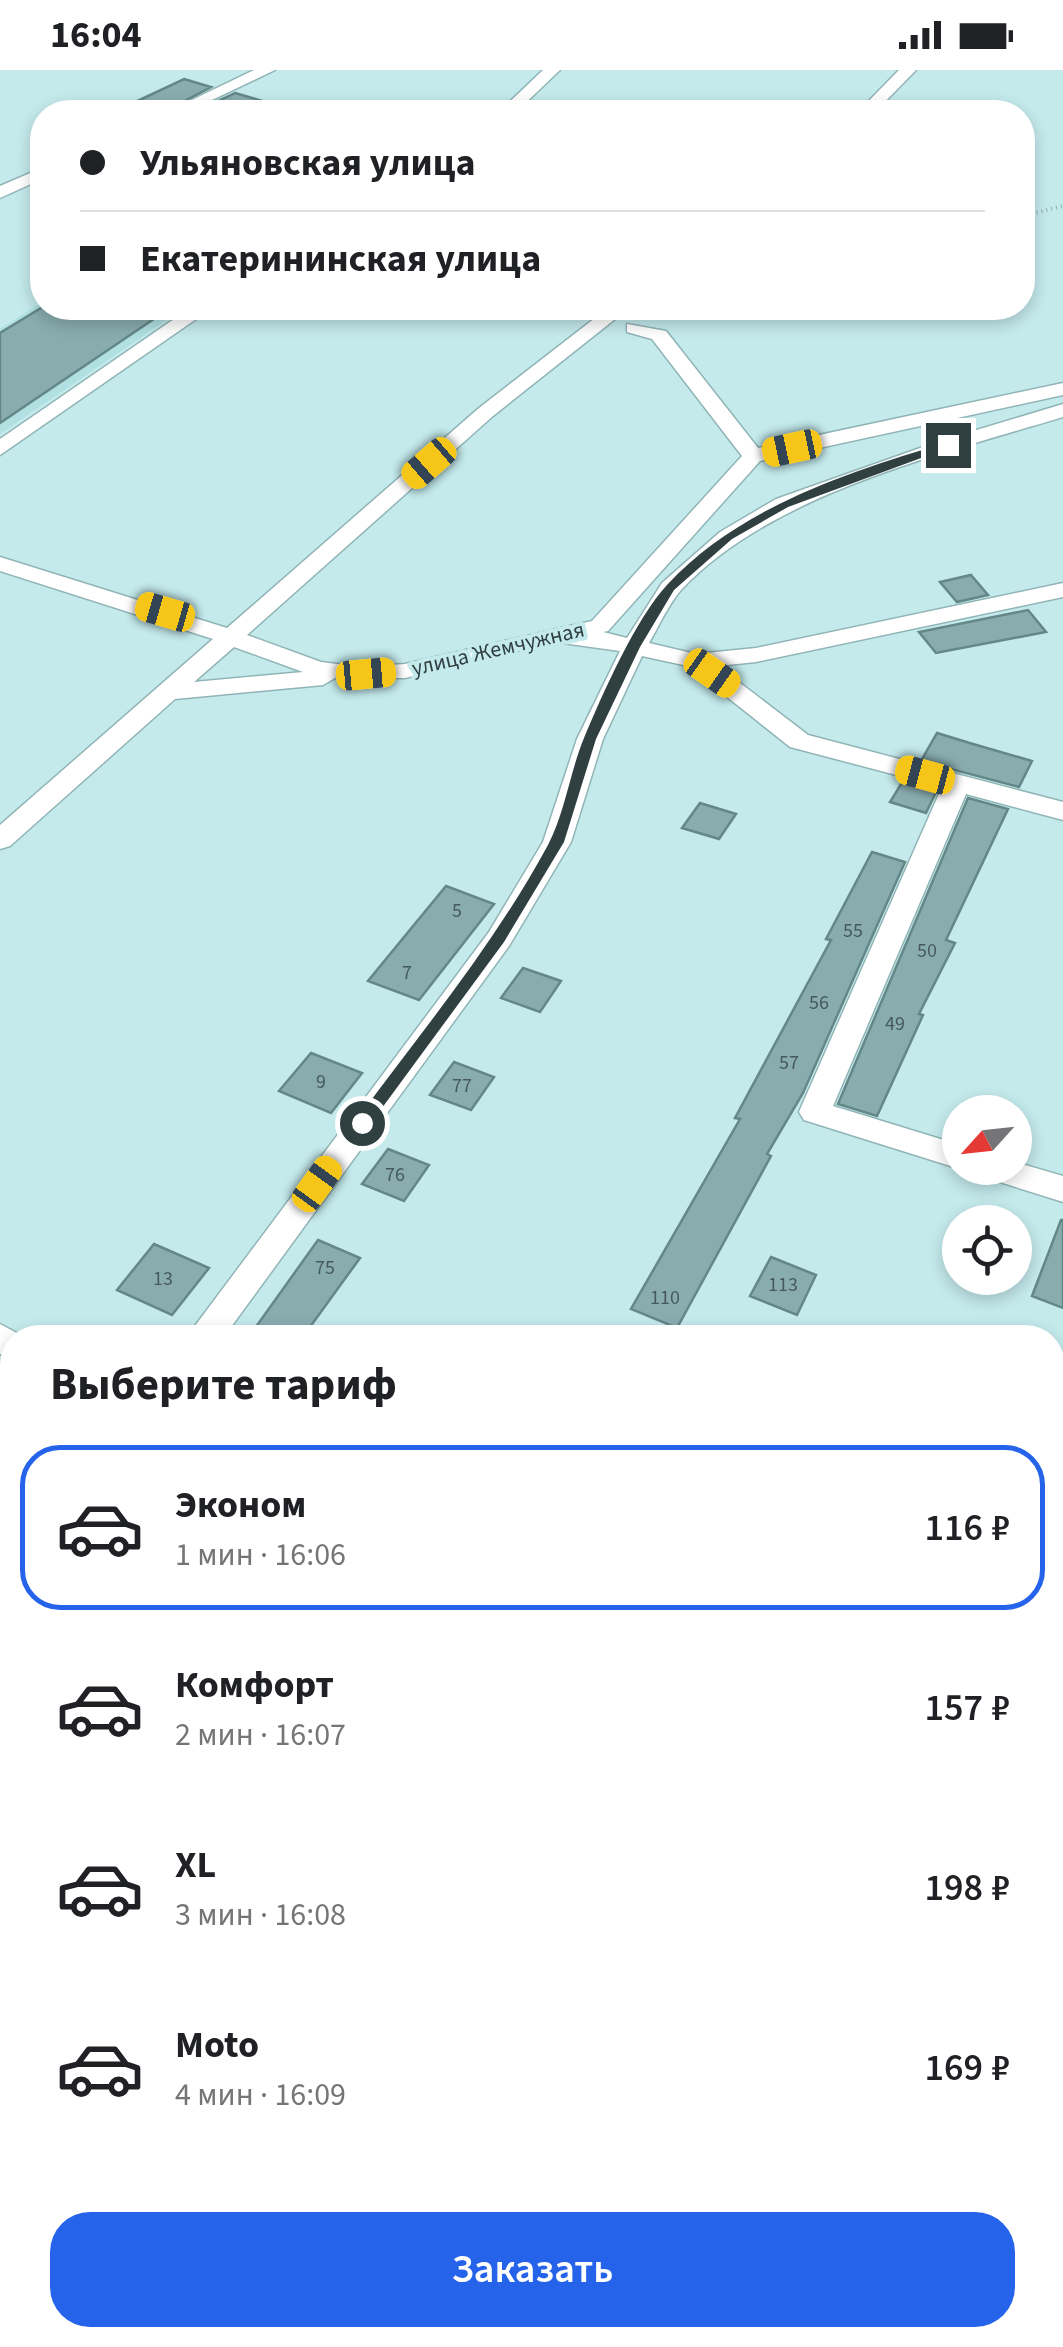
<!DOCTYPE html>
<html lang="ru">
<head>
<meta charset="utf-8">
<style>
	:root { --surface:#fff; --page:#f6f6f6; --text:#202124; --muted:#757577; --line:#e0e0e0; --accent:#2563eb }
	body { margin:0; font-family:"Source Sans 3",sans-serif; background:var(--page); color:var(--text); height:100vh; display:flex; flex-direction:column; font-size:38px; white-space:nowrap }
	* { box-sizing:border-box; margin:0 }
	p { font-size:32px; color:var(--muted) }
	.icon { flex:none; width:55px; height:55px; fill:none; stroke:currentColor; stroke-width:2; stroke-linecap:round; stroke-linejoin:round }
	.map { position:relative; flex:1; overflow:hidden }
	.sheet { position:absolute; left:0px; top:1255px; width:1065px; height:1022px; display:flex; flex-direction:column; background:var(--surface); border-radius:40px 40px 0 0; box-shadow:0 5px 15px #0003 }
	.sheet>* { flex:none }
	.top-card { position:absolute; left:30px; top:30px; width:1005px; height:220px; border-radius:40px; box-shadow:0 5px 15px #0003; display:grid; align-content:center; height:220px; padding:0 50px; background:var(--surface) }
	.needle { width:65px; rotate:243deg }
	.buttons { position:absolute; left:942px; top:1025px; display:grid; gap:20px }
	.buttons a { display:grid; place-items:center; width:90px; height:90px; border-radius:50%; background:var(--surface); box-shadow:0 5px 15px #0003; font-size:50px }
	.end { position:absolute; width:45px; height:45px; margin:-22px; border:12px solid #303f40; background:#fff; box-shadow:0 0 0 5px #fff }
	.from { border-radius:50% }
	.car { position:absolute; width:30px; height:60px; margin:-30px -15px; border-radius:12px; box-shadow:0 0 8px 2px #0007; background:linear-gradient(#f5c518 24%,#345 0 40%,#f5c518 0 76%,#345 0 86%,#f5c518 0) }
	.top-card b { display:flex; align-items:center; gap:35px; height:95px; font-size:38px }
	.top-card b+b { border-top:2px solid var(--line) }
	.top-card i { width:25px; height:25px; background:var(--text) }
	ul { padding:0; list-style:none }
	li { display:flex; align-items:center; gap:30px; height:165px; margin:0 20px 15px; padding:0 30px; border:5px solid transparent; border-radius:40px }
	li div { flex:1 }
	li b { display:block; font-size:38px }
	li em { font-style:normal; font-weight:600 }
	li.on { border-color:var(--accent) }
	li>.icon { width:90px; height:90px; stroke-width:1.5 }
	h2 { padding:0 50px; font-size:45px; line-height:120px }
	.button { display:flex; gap:20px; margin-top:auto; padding:20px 50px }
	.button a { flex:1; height:115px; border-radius:40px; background:var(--accent); color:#fff; font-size:40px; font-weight:600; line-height:115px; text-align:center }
	.status { display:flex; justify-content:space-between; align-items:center; height:70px; padding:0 50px; background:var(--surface); direction:ltr }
	.status svg { height:28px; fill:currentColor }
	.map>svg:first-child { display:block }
</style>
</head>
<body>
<div class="status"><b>16:04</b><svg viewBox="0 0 49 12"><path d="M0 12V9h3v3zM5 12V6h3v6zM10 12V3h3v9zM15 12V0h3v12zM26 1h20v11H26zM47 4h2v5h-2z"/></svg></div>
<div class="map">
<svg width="1063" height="2277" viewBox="0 0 1063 2277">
	<rect width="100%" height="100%" fill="#c4eaec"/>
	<path fill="#b0e0e2" d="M42,232V238H184L0,364V259Z"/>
	<path fill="#89adaf" stroke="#648788" stroke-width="2.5" d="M184,9L211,17L164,42H114Z
		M235,23L276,35L275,42H195Z
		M41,238H170L0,353V263Z
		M971,505L988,525L957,532L940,512Z
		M1028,540L1046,562L936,583L919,562Z
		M937,663L973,674L1032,691L1019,717L921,691Z
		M903,711L937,720L926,743L890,732Z
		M968,728L1008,739L946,870L955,873L919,944L923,945L877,1046L838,1034Z
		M700,733L736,744L719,769L682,758Z
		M872,782L905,792L803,1023L767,1084L771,1086L677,1258L631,1239L740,1049L735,1048L831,870L826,869Z
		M446,816L494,834L419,930L368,911Z
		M523,898L561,911L540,942L501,928Z
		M311,983L362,1003L331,1043L279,1021Z
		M454,992L494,1007L471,1040L430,1025Z
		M388,1079L429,1095L404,1131L362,1114Z
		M1061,1150H1063V1238L1032,1226Z
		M318,1170L360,1188L302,1268H248Z
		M154,1174L209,1198L172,1245L117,1220Z
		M771,1187L816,1205L797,1245L750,1226Z"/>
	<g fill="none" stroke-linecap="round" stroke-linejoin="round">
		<g stroke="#91b5b7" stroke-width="2">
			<path id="service" d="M1063,1282V1298L1052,1299V1283Z"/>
		</g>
		<g stroke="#91b5b7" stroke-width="3">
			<path id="minor" d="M254,0H275L187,42H167Z
				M543,0H560L516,42H499Z
				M899,0H916L875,42H858Z
				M42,98V109L0,128V116Z
				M190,238H212L0,385V369Z
				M608,238H629L493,346L247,565L321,592L361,597L405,594L592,551L742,386L652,269L627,262V254L666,261L758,378L1063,313V325L760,391L608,561L603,562L627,568L662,513L720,462L776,429L940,371L1063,334V347C941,384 769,425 681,520C668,535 659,556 649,573L696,584L756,578L1063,513V527L756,592L718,596L808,665L1063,732V750L966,724L833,1036L960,1075V1098H965L960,1099L804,1050L799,1042L942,717L790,677L688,596L642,586L603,669L571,772L509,876L223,1268H186L489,862L543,772L577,669L620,581L555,572L405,608H335L323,615L175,629L10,776L0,779V755L213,569L0,501V487L227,558L479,338ZM234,577L303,602L194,612Z
				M1015,1092L1063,1106V1132L984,1107L979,1098H1015Z
				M0,1254L26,1268H12V1288L0,1284Z
				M12,1413V1458L0,1463V1417Z
				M1052,1713L1063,1717V1759L1052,1754Z"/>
		</g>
		<path stroke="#91b0b1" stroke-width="4" stroke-dasharray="1 4" stroke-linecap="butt" d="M1022,146L1063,136"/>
		<use href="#service" fill="#fff" fill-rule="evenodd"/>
		<use href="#minor" fill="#fff" fill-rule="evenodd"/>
	</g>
	<path fill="#303f40" d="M948,372L951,377L788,437L732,469L674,520L640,577L596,669L564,772L504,872L368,1057H357V1049C423,960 495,873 548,775C565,742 570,702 584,668C602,625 636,548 667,515C739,437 849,402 948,372Z"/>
	<g text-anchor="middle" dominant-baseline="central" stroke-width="8" stroke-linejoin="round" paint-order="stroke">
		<g font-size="20" fill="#465a5c">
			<text x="457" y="841">5</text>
			<text x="853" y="861">55</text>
			<text x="927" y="881">50</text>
			<text x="407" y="903">7</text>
			<text x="819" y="933">56</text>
			<text x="895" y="954">49</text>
			<text x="789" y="993">57</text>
			<text x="321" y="1012">9</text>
			<text x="462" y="1016">77</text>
			<text x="395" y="1105">76</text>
			<text x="325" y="1198">75</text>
			<text x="163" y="1209">13</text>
			<text x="783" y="1215">113</text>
			<text x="665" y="1228">110</text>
		</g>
		<g font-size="22" fill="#303f40" stroke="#c4eaec">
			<text transform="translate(498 579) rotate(-13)">улица Жемчужная</text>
		</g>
	</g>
</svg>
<div class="buttons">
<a><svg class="needle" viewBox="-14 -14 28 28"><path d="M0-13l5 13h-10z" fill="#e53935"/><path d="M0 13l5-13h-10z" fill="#757577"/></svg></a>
<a><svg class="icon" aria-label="locate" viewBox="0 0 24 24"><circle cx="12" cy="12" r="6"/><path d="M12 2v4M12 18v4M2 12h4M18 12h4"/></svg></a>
</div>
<i class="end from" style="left:362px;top:1053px"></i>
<i class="end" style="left:948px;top:375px"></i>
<i class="car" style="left:792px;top:378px;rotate:258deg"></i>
<i class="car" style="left:429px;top:393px;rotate:229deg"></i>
<i class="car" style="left:165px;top:542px;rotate:286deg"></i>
<i class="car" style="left:712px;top:603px;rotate:125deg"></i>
<i class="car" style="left:366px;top:604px;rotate:85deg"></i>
<i class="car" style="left:925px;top:705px;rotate:285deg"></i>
<i class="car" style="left:317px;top:1114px;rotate:36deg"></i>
<div class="top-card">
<b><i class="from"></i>Ульяновская улица</b>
<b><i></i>Екатерининская улица</b>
</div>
<section class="sheet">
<h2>Выберите тариф</h2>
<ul>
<li class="on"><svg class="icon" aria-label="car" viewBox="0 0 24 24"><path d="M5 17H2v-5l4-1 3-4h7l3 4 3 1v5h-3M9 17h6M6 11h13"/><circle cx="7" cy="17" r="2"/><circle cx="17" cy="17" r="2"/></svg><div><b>Эконом</b><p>1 мин · 16:06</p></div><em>116 ₽</em></li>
<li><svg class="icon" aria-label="car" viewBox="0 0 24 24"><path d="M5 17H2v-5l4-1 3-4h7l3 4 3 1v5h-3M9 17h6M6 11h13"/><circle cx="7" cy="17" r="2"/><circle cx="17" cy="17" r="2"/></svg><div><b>Комфорт</b><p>2 мин · 16:07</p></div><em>157 ₽</em></li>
<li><svg class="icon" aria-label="car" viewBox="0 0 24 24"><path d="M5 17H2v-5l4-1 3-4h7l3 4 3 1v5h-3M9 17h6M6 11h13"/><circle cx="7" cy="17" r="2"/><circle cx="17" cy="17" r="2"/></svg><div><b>XL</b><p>3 мин · 16:08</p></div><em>198 ₽</em></li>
<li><svg class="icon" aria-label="car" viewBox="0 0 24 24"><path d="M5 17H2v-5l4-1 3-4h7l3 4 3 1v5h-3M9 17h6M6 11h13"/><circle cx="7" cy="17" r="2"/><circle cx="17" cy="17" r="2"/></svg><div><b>Moto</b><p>4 мин · 16:09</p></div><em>169 ₽</em></li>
</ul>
<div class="button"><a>Заказать</a></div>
</section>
</div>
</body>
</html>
